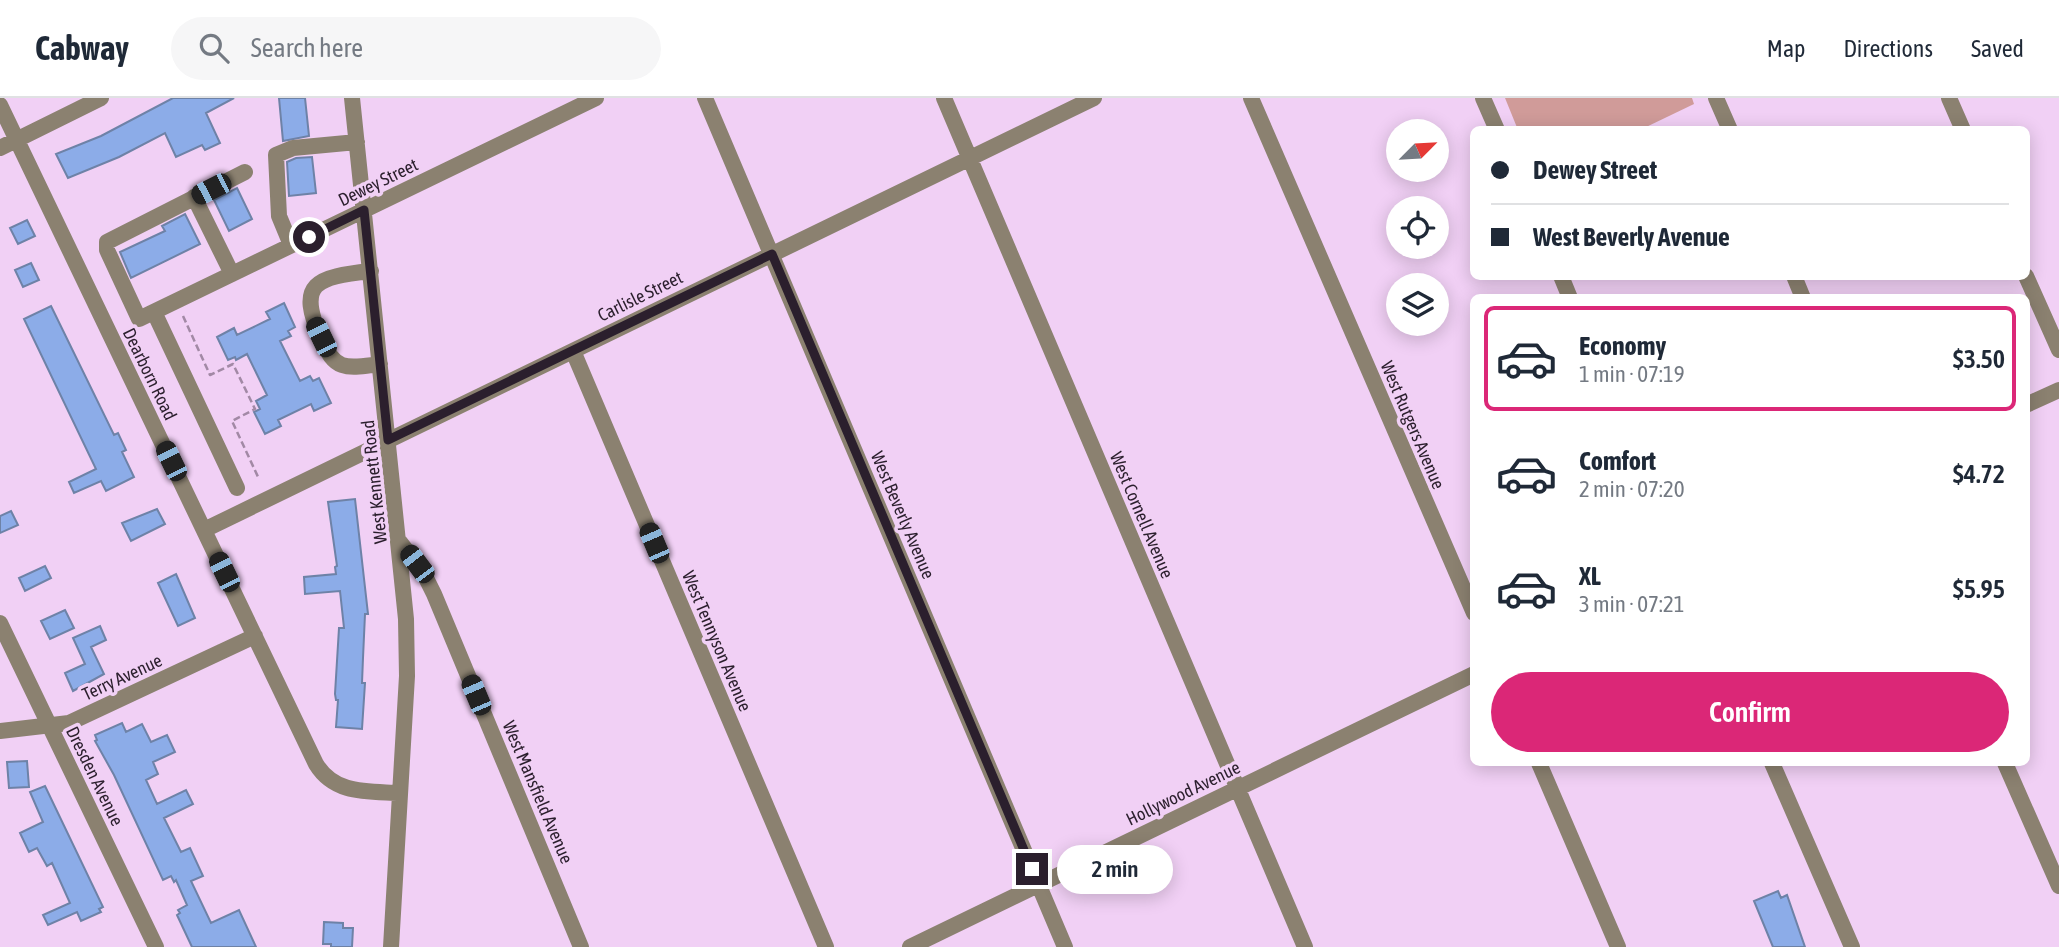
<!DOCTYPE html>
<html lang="en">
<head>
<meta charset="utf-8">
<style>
	:root { --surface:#fff; --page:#f6f6f7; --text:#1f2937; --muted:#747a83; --line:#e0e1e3; --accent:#db2777 }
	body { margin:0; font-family:"Asap Condensed",sans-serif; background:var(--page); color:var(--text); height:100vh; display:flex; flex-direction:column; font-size:26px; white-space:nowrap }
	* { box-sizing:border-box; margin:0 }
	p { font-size:23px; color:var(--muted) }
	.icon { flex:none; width:38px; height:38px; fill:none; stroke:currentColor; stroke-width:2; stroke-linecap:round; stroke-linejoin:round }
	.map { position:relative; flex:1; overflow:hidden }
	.side { position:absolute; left:1470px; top:196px; width:560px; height:472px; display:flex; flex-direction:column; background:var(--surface); border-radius:10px; box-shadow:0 4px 18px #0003 }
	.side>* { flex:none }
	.guide { position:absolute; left:1470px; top:28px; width:560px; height:154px; border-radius:10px; box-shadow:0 4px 18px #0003; display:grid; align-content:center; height:154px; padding:0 21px; background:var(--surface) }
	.needle { width:46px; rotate:66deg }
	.tools { position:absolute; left:1386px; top:21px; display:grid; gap:14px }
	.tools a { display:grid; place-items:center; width:63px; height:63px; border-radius:50%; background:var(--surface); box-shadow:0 4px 18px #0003; font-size:35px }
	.end { position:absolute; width:32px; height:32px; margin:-16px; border:9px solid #2b1f2d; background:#fff; box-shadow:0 0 0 4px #fff }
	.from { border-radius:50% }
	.bubble { position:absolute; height:49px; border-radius:24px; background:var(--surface); box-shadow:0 4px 18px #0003; font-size:23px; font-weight:600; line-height:49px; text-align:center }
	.car { position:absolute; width:21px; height:42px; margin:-21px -10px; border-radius:9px; box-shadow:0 0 5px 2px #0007; background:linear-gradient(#222 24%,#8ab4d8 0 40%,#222 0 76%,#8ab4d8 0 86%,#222 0) }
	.guide b { display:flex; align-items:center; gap:24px; height:66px; font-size:26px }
	.guide b+b { border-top:2px solid var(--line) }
	.guide i { width:18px; height:18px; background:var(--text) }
	ul { padding:12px 0 0; list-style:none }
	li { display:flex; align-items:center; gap:21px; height:105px; margin:0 14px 10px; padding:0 7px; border:4px solid transparent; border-radius:10px }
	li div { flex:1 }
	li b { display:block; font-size:26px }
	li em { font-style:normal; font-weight:600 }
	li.active { border-color:var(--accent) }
	li>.icon { width:63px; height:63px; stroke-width:1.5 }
	.button { display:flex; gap:14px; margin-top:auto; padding:14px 21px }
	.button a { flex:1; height:80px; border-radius:42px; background:var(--accent); color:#fff; font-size:28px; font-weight:600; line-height:80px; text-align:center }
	header { display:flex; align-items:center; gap:42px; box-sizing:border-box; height:98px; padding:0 35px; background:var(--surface); border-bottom:2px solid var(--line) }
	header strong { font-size:33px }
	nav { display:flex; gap:38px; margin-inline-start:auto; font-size:24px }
	.search { width:490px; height:63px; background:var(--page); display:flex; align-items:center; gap:18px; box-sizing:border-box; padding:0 24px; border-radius:38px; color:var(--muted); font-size:26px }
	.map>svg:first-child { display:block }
</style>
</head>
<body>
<header>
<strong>Cabway</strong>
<div class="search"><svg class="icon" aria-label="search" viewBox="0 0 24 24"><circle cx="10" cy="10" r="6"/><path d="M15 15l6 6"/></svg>Search here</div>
<nav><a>Map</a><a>Directions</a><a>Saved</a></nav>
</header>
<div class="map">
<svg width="2059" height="849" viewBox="0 0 2059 849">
	<rect width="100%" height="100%" fill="#f1d0f5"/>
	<path fill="#d09b99" d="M1505,0H1692L1694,6L1642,31L1518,32Z"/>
	<path fill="#8cace8" stroke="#6e82a7" stroke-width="2" d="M173,0H234L206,15L220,45L205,52L202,47L176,59L165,35L119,59L68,80L56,56L101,38Z
		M279,0H305L309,38L283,43Z
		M312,59L316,95L289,98L287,64L296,60Z
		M237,90L252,121L229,133L214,102Z
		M185,116L200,146L131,180L120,154L165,133L162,128Z
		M27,122L35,138L18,146L10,130Z
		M31,165L39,182L23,189L15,172Z
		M284,205L295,229L288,233L291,238L280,243L300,283L310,278L313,283L319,280L331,305L314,313L311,306L278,322L281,328L265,336L254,314L260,311L256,303L267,297L247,256L236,262L235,259L228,262L217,239L234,230L237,237L270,221L266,214Z
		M51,208L114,337L118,335L126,352L122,354L134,379L106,393L101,383L74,395L69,384L96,371L24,221Z
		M355,401L368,516H365L363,560L362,585H365L362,631L336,629L338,602H336L335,596L339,530H344L340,493L305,496L304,479L336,476L335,469L337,468L328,404Z
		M157,411L165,426L131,443L122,425Z
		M11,413L18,427L0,435V418Z
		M45,468L51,480L25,493L19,480Z
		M176,476L195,520L178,528L158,485Z
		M65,512L74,530L50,541L41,523Z
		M100,528L106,542L91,549L104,576L73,593L65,575L85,566L73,540Z
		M122,625L126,634L142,626L151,644L167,637L175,654L153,664L158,676L146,682L157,706L186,692L193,706L164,720L181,754L190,750L203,778L191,783L211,825L239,812L256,849H192L177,817L180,815L178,812L187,807L176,782L174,784L171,778L163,782L114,677L95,643L97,642L95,637Z
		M27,663L29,689L9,690L7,664Z
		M45,688L103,809L99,811L101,814L81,823L77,814L48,827L43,817L70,805L52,765L47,768L37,750L29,754L20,735L43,724L30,694Z
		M1778,793L1781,800L1787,797L1805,849H1773L1754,803Z
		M324,824L343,825V830H353L352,849H331V846H323Z"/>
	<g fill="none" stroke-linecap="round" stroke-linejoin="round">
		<path stroke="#a289a5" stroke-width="2.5" stroke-dasharray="7 3.5" stroke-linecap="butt" d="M183,218L210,277L233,266L255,311L232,323L259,381"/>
		<path stroke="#8b8170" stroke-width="16" d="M352,0L406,521L407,578L391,849
			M705,0L1065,849
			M944,0L1305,849
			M1251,0L1474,515
			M1483,0L1497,32
			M1716,0L1730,32
			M1949,0L1963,32
			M0,7L316,666C335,697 368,693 400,695
			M0,50L101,0
			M245,74L107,144V152L139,221L596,0
			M194,99L232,176
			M291,147L279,118L276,57L293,50L357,44
			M371,173C317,179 295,184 322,242C327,252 331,263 342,267C353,271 369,267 380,266
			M1561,178L1570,200
			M1794,178L1803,200
			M2026,178L2059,252
			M154,214L237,390
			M573,253L826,849
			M2026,307L2059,292
			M204,432L1094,0
			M400,444L423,474L434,496L581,849
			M0,525L156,849
			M0,633L69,625L255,538
			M1539,665L1618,849
			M1772,665L1852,849
			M2005,665L2059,788
			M910,849L1474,576"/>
	</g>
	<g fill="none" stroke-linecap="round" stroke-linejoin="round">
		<path stroke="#2b1f2d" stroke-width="9" d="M309,139L364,112L388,342L772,156L1032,771"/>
	</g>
	<g text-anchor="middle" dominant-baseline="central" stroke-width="7" stroke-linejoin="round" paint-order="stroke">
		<g font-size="18" fill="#2b1f2d" stroke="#f1d0f5">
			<text transform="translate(378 84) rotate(-26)">Dewey Street</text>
			<text transform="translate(640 198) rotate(-26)">Carlisle Street</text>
			<text transform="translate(150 276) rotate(64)">Dearborn Road</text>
			<text transform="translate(1413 327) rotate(67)">West Rutgers Avenue</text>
			<text transform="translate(374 384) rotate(-96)">West Kennett Road</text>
			<text transform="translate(903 417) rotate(67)">West Beverly Avenue</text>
			<text transform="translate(1142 417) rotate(67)">West Cornell Avenue</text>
			<text transform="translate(717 543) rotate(67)">West Tennyson Avenue</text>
			<text transform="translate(122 579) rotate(-25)">Terry Avenue</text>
			<text transform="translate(95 678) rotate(64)">Dresden Avenue</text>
			<text transform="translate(538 694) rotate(67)">West Mansfield Avenue</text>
			<text transform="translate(1183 695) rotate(-26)">Hollywood Avenue</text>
		</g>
	</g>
</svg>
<div class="tools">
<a><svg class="needle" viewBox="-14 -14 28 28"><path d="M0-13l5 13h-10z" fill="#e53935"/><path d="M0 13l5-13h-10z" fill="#747a83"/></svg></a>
<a><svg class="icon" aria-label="locate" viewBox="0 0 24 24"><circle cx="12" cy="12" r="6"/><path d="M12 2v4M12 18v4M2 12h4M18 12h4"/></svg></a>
<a><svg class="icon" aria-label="layers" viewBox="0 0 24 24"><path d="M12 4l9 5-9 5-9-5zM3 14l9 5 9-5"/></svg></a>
</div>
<i class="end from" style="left:309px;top:139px"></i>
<i class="end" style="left:1032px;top:771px"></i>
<div class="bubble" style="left:1057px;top:747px;width:116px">2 min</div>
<i class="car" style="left:211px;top:91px;rotate:243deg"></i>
<i class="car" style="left:321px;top:239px;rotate:334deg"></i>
<i class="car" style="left:171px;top:363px;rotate:334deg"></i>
<i class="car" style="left:654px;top:445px;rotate:337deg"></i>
<i class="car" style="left:417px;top:466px;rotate:323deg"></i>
<i class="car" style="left:224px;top:474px;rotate:334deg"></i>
<i class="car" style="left:476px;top:597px;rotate:337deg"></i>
<div class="guide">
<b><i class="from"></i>Dewey Street</b>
<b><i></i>West Beverly Avenue</b>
</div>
<section class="side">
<ul>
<li class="active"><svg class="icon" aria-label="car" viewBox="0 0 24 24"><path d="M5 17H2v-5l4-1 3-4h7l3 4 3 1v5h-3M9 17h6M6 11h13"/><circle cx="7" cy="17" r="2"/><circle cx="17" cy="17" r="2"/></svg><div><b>Economy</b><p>1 min · 07:19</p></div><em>$3.50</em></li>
<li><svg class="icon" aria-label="car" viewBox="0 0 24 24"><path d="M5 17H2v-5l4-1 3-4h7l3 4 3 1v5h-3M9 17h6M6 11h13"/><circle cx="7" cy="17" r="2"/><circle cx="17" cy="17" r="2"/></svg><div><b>Comfort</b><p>2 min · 07:20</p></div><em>$4.72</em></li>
<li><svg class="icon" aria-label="car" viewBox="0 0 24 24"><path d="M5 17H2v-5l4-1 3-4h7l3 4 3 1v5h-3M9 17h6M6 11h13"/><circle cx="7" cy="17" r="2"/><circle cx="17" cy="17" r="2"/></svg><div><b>XL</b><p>3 min · 07:21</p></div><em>$5.95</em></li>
</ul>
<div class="button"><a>Confirm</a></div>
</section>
</div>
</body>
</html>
